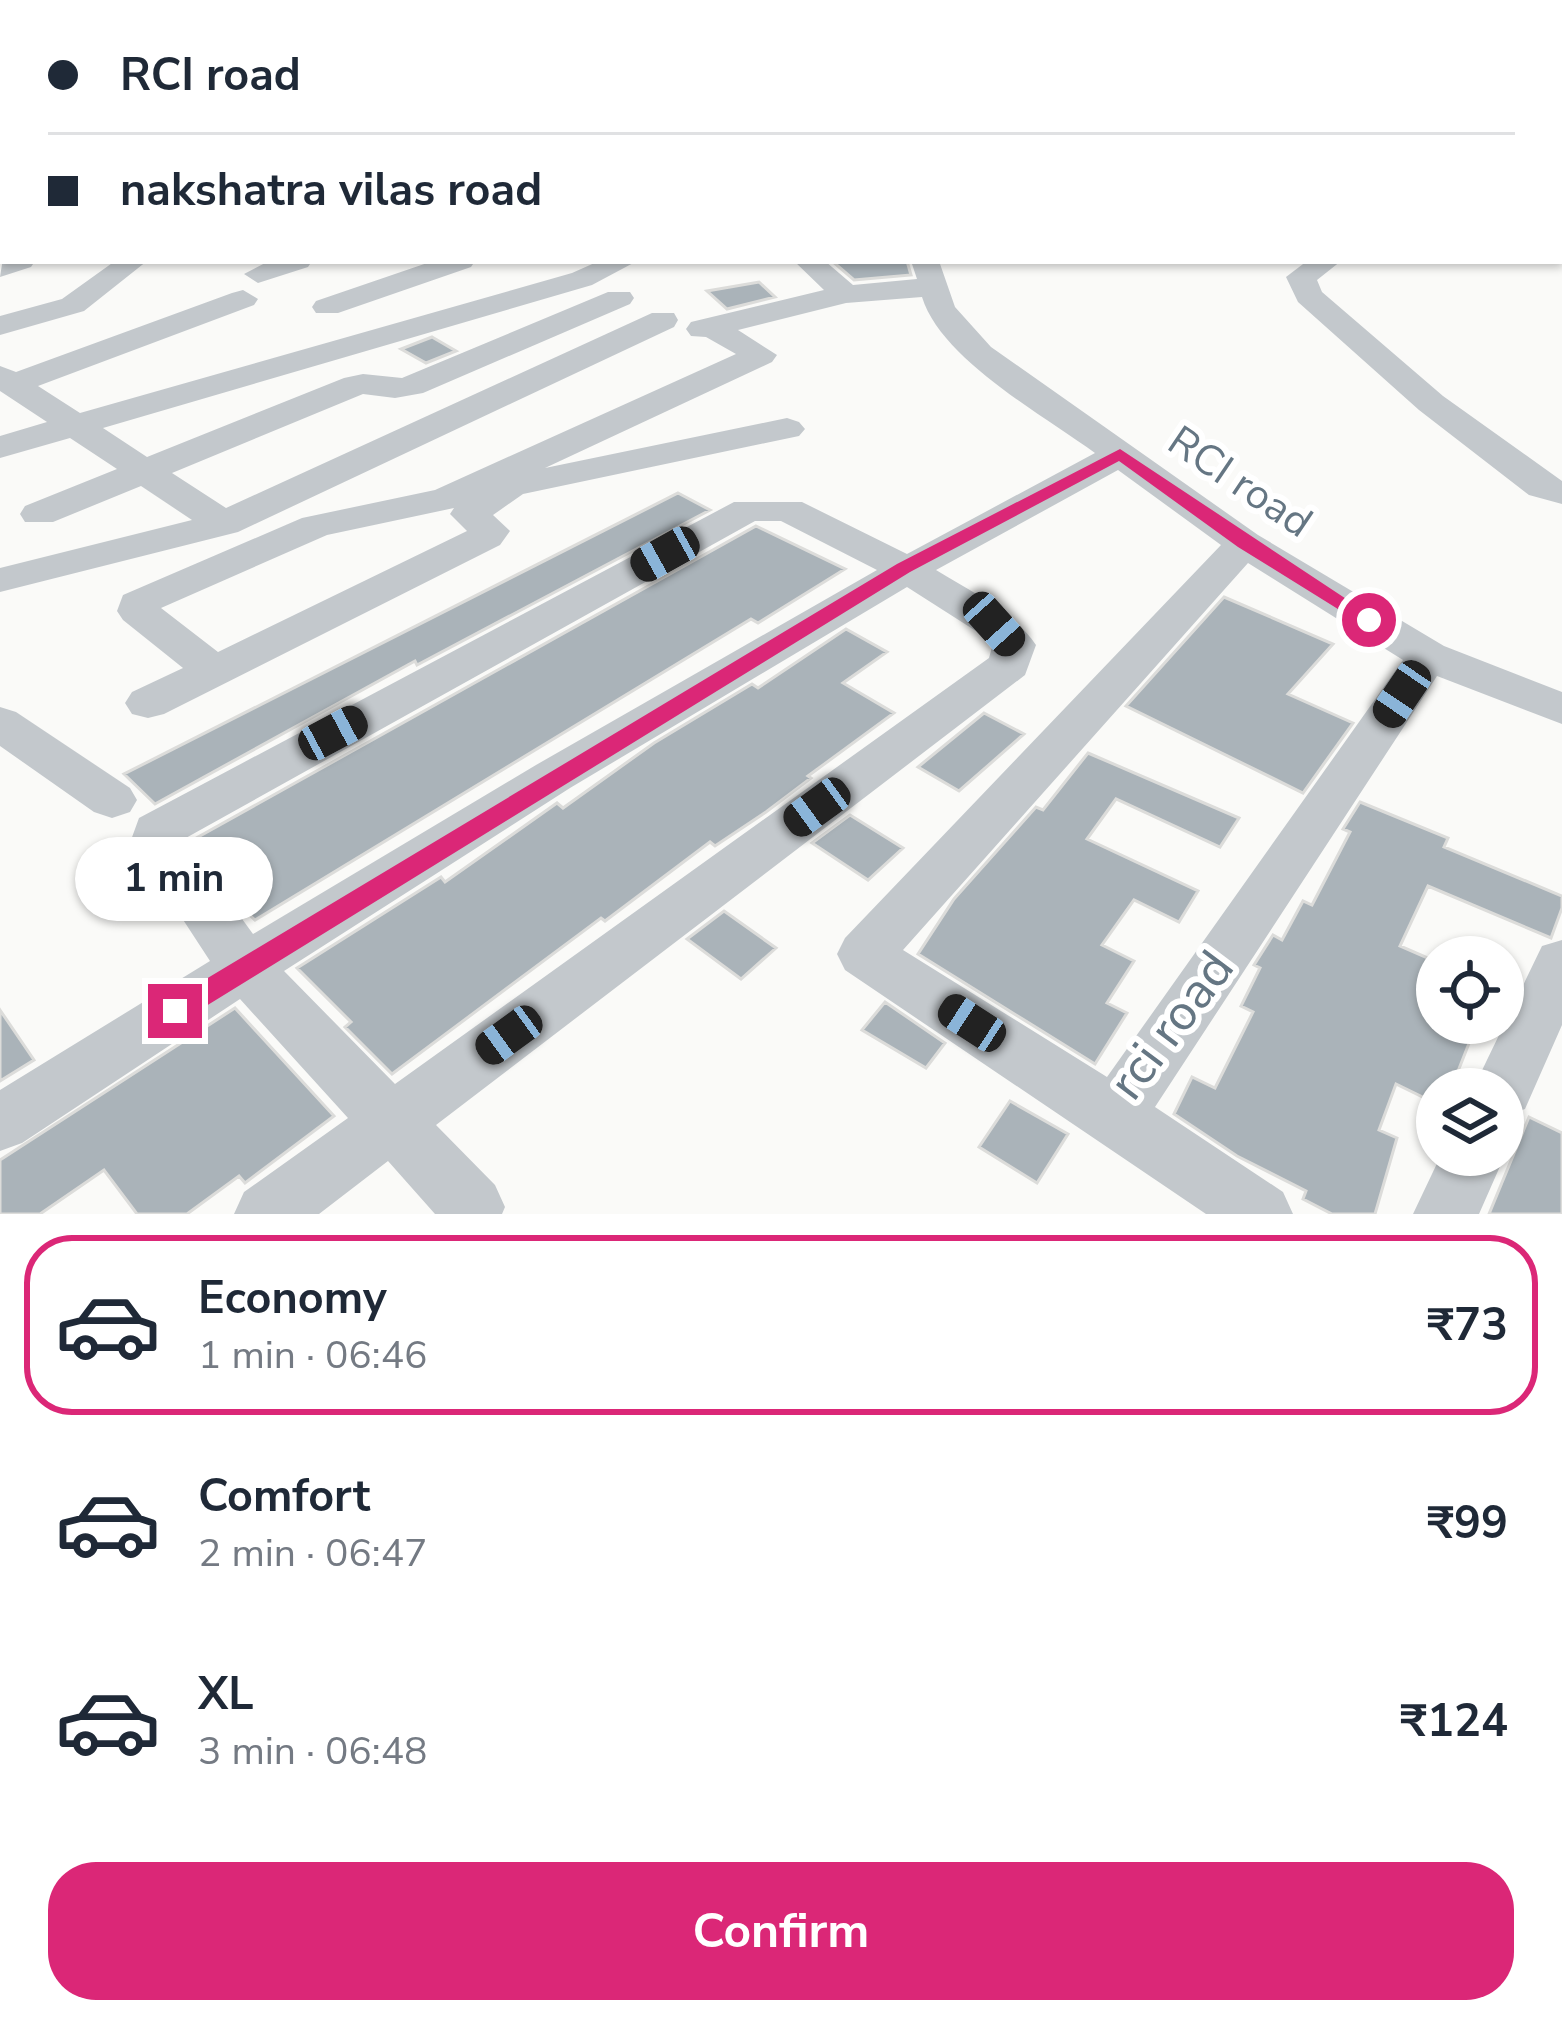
<!DOCTYPE html>
<html lang="en">
<head>
<meta charset="utf-8">
<style>
	:root { --surface:#fff; --page:#f2f2f3; --text:#1f2937; --muted:#747a83; --line:#e0e1e3; --accent:#db2777 }
	body { margin:0; font-family:"Nunito Sans",sans-serif; background:var(--page); color:var(--text); height:100vh; display:flex; flex-direction:column; font-size:45px; white-space:nowrap }
	* { box-sizing:border-box; margin:0 }
	p { font-size:39px; color:var(--muted) }
	.icon { flex:none; width:66px; height:66px; fill:none; stroke:currentColor; stroke-width:2; stroke-linecap:round; stroke-linejoin:round }
	.map { position:relative; height:1214px; overflow:hidden }
	.drawer { display:flex; flex-direction:column; background:var(--surface); flex:1 }
	.drawer>* { flex:none }
	.hud { position:absolute; left:0px; top:0px; width:1563px; height:264px; box-shadow:0 3px 9px #0004; display:grid; align-content:center; height:264px; padding:0 48px; background:var(--surface) }
	.fabs { position:absolute; left:1416px; top:936px; display:grid; gap:24px }
	.fabs a { display:grid; place-items:center; width:108px; height:108px; border-radius:50%; background:var(--surface); box-shadow:0 3px 9px #0004; font-size:60px }
	.end { position:absolute; width:54px; height:54px; margin:-27px; border:15px solid #db2777; background:#fff; box-shadow:0 0 0 6px #fff }
	.from { border-radius:50% }
	.bubble { position:absolute; height:84px; border-radius:42px; background:var(--surface); box-shadow:0 3px 9px #0004; font-size:39px; font-weight:700; line-height:84px; text-align:center }
	.car { position:absolute; width:36px; height:72px; margin:-36px -18px; border-radius:15px; box-shadow:0 0 9px 3px #0007; background:linear-gradient(#222 24%,#8ab4d8 0 40%,#222 0 76%,#8ab4d8 0 86%,#222 0) }
	.hud b { display:flex; align-items:center; gap:42px; height:114px; font-size:45px }
	.hud b+b { border-top:3px solid var(--line) }
	.hud i { width:30px; height:30px; background:var(--text) }
	ul { padding:21px 0 0; list-style:none }
	li { display:flex; align-items:center; gap:36px; height:180px; margin:0 24px 18px; padding:0 24px; border:6px solid transparent; border-radius:48px }
	li div { flex:1 }
	li b { display:block; font-size:45px }
	li em { font-style:normal; font-weight:700 }
	li.on { border-color:var(--accent) }
	li>.icon { width:108px; height:108px; stroke-width:1.5 }
	.cta { display:flex; gap:24px; margin-top:auto; padding:24px 48px }
	.cta a { flex:1; height:138px; border-radius:48px; background:var(--accent); color:#fff; font-size:48px; font-weight:700; line-height:138px; text-align:center }
	.map>svg:first-child { display:block }
</style>
</head>
<body>
<div class="map">
<svg width="1562" height="1214" viewBox="0 0 1562 1214">
	<rect width="100%" height="100%" fill="#fafaf8"/>
	<path fill="#aab3b9" stroke="#dcdcda" stroke-width="3" d="M832,261H907L911,275L854,280Z
		M759,282L775,297L727,309L707,291Z
		M432,337L456,351L426,363L401,349Z
		M678,493L710,510L417,665L415,661L155,804L124,774Z
		M756,526L845,569L758,623L751,619L255,920L233,899L191,841Z
		M1224,597L1333,644L1288,694L1353,723L1303,793L1126,706Z
		M846,629L887,652L843,683L894,713L808,776L811,778L766,812L715,846L710,842L605,921L601,918L392,1074L345,1027L351,1022L297,968L441,877L445,882L557,803L563,808L654,743L752,684L758,688Z
		M984,713L1024,734L959,791L918,767Z
		M1088,753L1239,818L1220,847L1116,799L1087,839L1198,891L1179,922L1134,900L1102,945L1134,961L1107,1003L1127,1013L1095,1064L918,954L954,899L1036,807L1043,810Z
		M1360,802L1448,838L1444,847L1562,896V908L1551,938L1428,886L1400,946L1437,962V1023H1477L1451,1089H1437V1104L1396,1084L1379,1130L1397,1138L1375,1214H1332L1303,1199L1306,1191L1237,1156L1174,1114L1192,1077L1215,1088L1253,1012L1241,1006L1260,968L1254,965L1273,935L1282,940L1303,901L1312,905L1350,832L1343,829Z
		M850,815L903,848L868,880L812,843Z
		M724,911L776,948L741,979L687,939Z
		M885,1002L945,1043L926,1068L862,1030Z
		M235,1008L334,1116L245,1183L239,1176L187,1214H137L104,1170L40,1214H0V1160Z
		M0,1010L34,1060L0,1081Z
		M1010,1101L1068,1134L1037,1183L979,1147Z
		M1529,1117L1562,1133V1214H1489Z"/>
	<g fill="none" stroke-linecap="round" stroke-linejoin="round">
		<path fill="#c3c8cc" fill-rule="evenodd" d="M273,0H302L304,3H275Z
			M513,0H537L539,3H511Z
			M742,0H769L771,3H744Z
			M864,0H882L884,3H866Z
			M1117,0H1144L1146,3H1119Z
			M1229,0H1258L1260,3H1231Z
			M1338,0H1367L1369,3H1340Z
			M0,4L3,5V17L0,16Z
			M3,45V57L0,58V46Z
			M1562,108V124L1560,125V109Z
			M0,109L3,110V125L0,124Z
			M3,170V186L0,187V171Z
			M3,258V261H35L31,267L0,277Z
			M115,261H147L84,311L0,335V316L62,299Z
			M269,261H312L308,267L258,283L244,274Z
			M433,261H475L471,267L338,313H316L312,307L316,301Z
			M599,261H637L592,285L103,428L147,457L344,378L363,374L402,378L608,292H630L634,298L630,304L423,393L395,398L363,394L172,473L226,508L652,313H674L678,320L674,327L238,532L0,592V568L192,520L141,486L53,522H25L20,514L25,506L117,469L70,438L0,458V436L47,422L0,391V366L16,372L232,293L243,290L258,299L254,305L38,386L80,413L572,273Z
			M794,261H825L853,285L917,279L911,261H939L955,307L991,347L1258,535L1444,646L1562,692V724L1437,676L1155,1107L1283,1192L1293,1214H1206L845,970L837,954L845,938L1221,545L1118,470L936,570C971,592 1012,610 1036,645L1025,675L436,1125L495,1185L505,1207L502,1214H435L388,1161L319,1214H234L244,1192L348,1118L240,999L22,1143L0,1151V1090L210,961L131,840L139,818L734,502H802L907,554L1095,453C1043,415 941,359 922,297L846,303L738,330L777,355L772,362L545,468L787,418L799,422L805,429L799,436L523,494L493,515L510,531L500,545L164,714L148,718L132,714L125,703L132,692L183,668L123,620L117,611L123,595L302,518L435,490L736,354L706,337L691,336L686,329L691,322L824,290ZM454,508L450,514L467,531L218,652L161,608L327,535ZM755,521H781L877,570L536,765L253,934L184,839ZM1248,563L1403,660L1107,1077L903,950ZM907,587L979,633L992,647L989,658L395,1084L284,971L570,788Z
			M1307,261H1341L1317,280L1322,292L1443,396L1562,481V504L1529,495L1419,410L1298,302L1286,277Z
			M0,707L16,712L130,788L137,800L130,812L112,818L94,812L0,746Z
			M1562,940V1025L1525,1109L1503,1117V1089H1473L1542,946Z
			M1503,1151L1505,1155L1479,1214H1413L1441,1155H1503Z"/>
	</g>
	<path fill="#db2777" d="M1120,449L1378,620L1362,624L1238,547L1119,461L910,572L185,1019H166L162,1011L166,1003L897,564Z"/>
	<g text-anchor="middle" dominant-baseline="central" stroke-width="12" stroke-linejoin="round" paint-order="stroke">
		<g font-size="42" fill="#657683" stroke="#fff">
			<text transform="translate(1240 482) rotate(34)">RCI road</text>
		</g>
		<g font-size="51" fill="#657683" stroke="#fff">
			<text transform="translate(1171 1025) rotate(-53)">rci road</text>
		</g>
	</g>
</svg>
<div class="fabs">
<a><svg class="icon" aria-label="locate" viewBox="0 0 24 24"><circle cx="12" cy="12" r="6"/><path d="M12 2v4M12 18v4M2 12h4M18 12h4"/></svg></a>
<a><svg class="icon" aria-label="layers" viewBox="0 0 24 24"><path d="M12 4l9 5-9 5-9-5zM3 14l9 5 9-5"/></svg></a>
</div>
<i class="end from" style="left:1369px;top:620px"></i>
<i class="end" style="left:175px;top:1011px"></i>
<div class="bubble" style="left:75px;top:837px;width:198px">1 min</div>
<i class="car" style="left:665px;top:554px;rotate:241deg"></i>
<i class="car" style="left:994px;top:624px;rotate:138deg"></i>
<i class="car" style="left:1402px;top:694px;rotate:214deg"></i>
<i class="car" style="left:333px;top:733px;rotate:62deg"></i>
<i class="car" style="left:817px;top:807px;rotate:234deg"></i>
<i class="car" style="left:972px;top:1023px;rotate:303deg"></i>
<i class="car" style="left:509px;top:1035px;rotate:234deg"></i>
<div class="hud">
<b><i class="from"></i>RCI road</b>
<b><i></i>nakshatra vilas road</b>
</div>
</div>
<section class="drawer">
<ul>
<li class="on"><svg class="icon" aria-label="car" viewBox="0 0 24 24"><path d="M5 17H2v-5l4-1 3-4h7l3 4 3 1v5h-3M9 17h6M6 11h13"/><circle cx="7" cy="17" r="2"/><circle cx="17" cy="17" r="2"/></svg><div><b>Economy</b><p>1 min · 06:46</p></div><em>₹73</em></li>
<li><svg class="icon" aria-label="car" viewBox="0 0 24 24"><path d="M5 17H2v-5l4-1 3-4h7l3 4 3 1v5h-3M9 17h6M6 11h13"/><circle cx="7" cy="17" r="2"/><circle cx="17" cy="17" r="2"/></svg><div><b>Comfort</b><p>2 min · 06:47</p></div><em>₹99</em></li>
<li><svg class="icon" aria-label="car" viewBox="0 0 24 24"><path d="M5 17H2v-5l4-1 3-4h7l3 4 3 1v5h-3M9 17h6M6 11h13"/><circle cx="7" cy="17" r="2"/><circle cx="17" cy="17" r="2"/></svg><div><b>XL</b><p>3 min · 06:48</p></div><em>₹124</em></li>
</ul>
<div class="cta"><a>Confirm</a></div>
</section>
</body>
</html>
